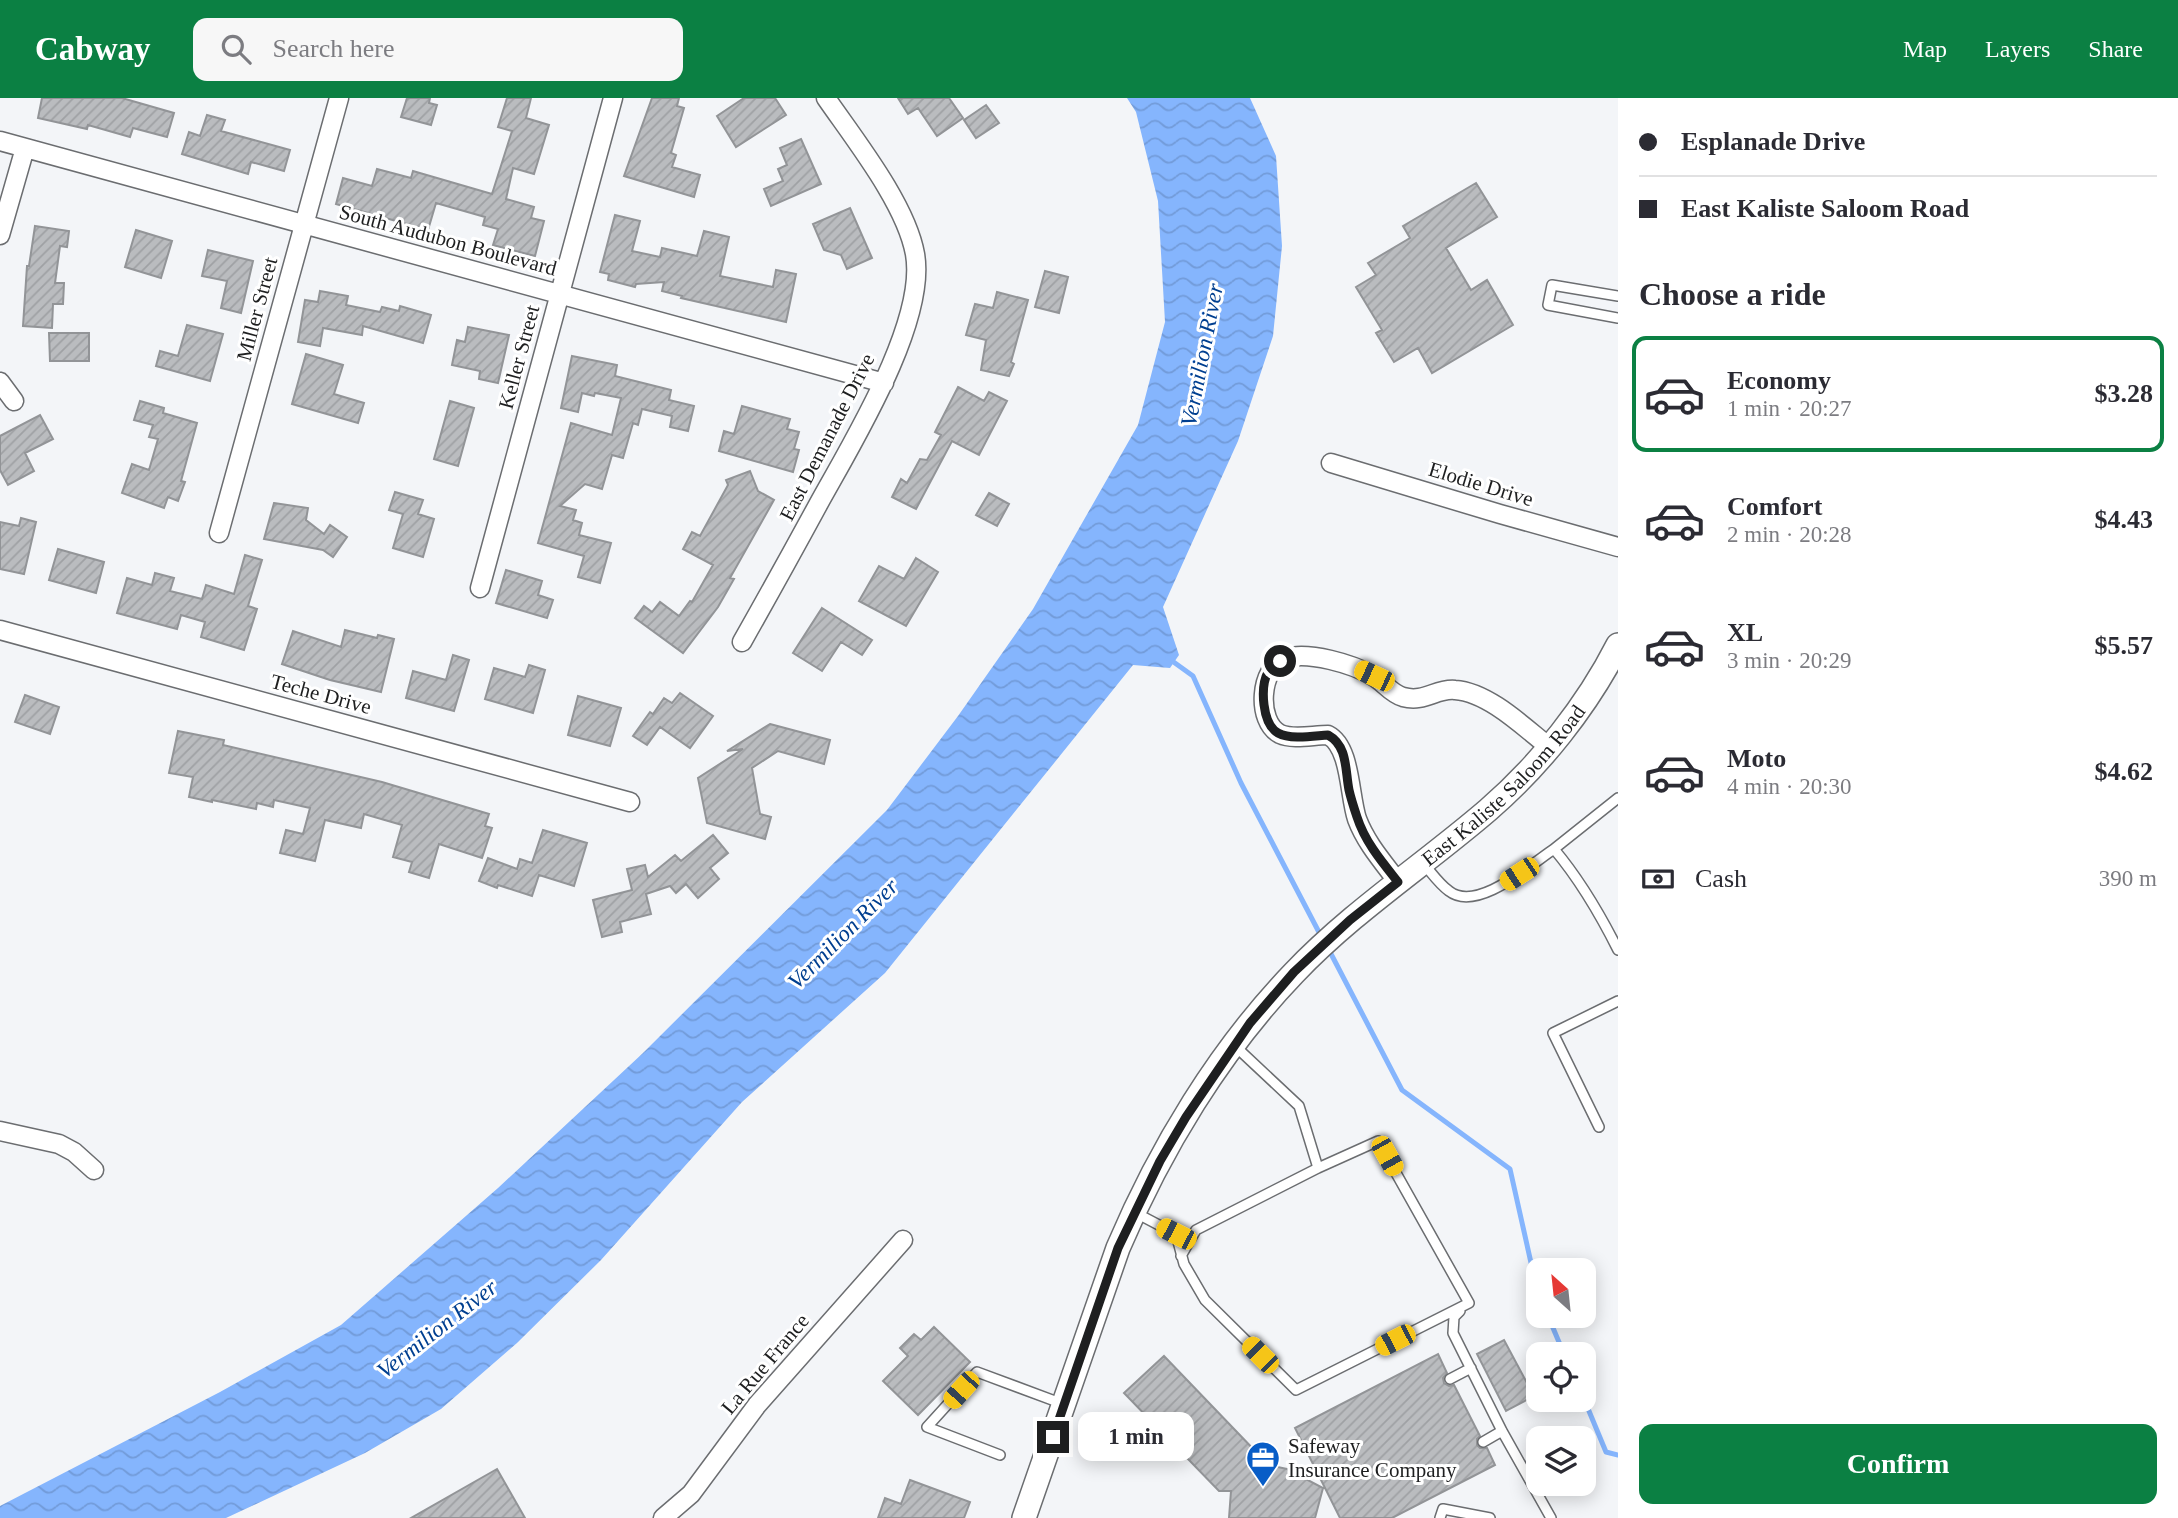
<!DOCTYPE html>
<html lang="en">
<head>
<meta charset="utf-8">
<style>
	:root { --surface:#fff; --page:#f7f7f7; --text:#2b2b33; --muted:#7c7c81; --line:#e1e1e2; --accent:#0b8043 }
	body { margin:0; font-family:Georgia,serif; background:var(--page); color:var(--text); height:100vh; display:flex; flex-direction:column; font-size:26px; white-space:nowrap }
	* { box-sizing:border-box; margin:0 }
	p { font-size:23px; color:var(--muted) }
	.icon { flex:none; width:38px; height:38px; fill:none; stroke:currentColor; stroke-width:2; stroke-linecap:round; stroke-linejoin:round }
	.map { position:relative; flex:1; overflow:hidden }
	.drawer { display:flex; flex-direction:column; background:var(--surface); width:560px }
	.drawer>* { flex:none }
	.hud { display:grid; align-content:center; height:154px; padding:0 21px; background:var(--surface) }
	.needle { width:46px; rotate:333deg }
	.fabs { position:absolute; left:1526px; top:1160px; display:grid; gap:14px }
	.fabs a { display:grid; place-items:center; width:70px; height:70px; border-radius:14px; background:var(--surface); box-shadow:0 4px 18px #0003; font-size:35px }
	.end { position:absolute; width:32px; height:32px; margin:-16px; border:9px solid #1e1f20; background:#fff; box-shadow:0 0 0 4px #fff }
	.from { border-radius:50% }
	.bubble { position:absolute; height:49px; border-radius:14px; background:var(--surface); box-shadow:0 4px 18px #0003; font-size:23px; font-weight:700; line-height:49px; text-align:center }
	.car { position:absolute; width:21px; height:42px; margin:-21px -10px; border-radius:9px; box-shadow:0 0 5px 2px #0007; background:linear-gradient(#f5c518 24%,#345 0 40%,#f5c518 0 76%,#345 0 86%,#f5c518 0) }
	.hud b { display:flex; align-items:center; gap:24px; height:66px; font-size:26px }
	.hud b+b { border-top:2px solid var(--line) }
	.hud i { width:18px; height:18px; background:var(--text) }
	ul { padding:0; list-style:none }
	li { display:flex; align-items:center; gap:21px; height:116px; margin:0 14px 10px; padding:0 7px; border:4px solid transparent; border-radius:14px }
	li div { flex:1 }
	li b { display:block; font-size:26px }
	li em { font-style:normal; font-weight:700 }
	li.active { border-color:var(--accent) }
	li>.icon { width:63px; height:63px; stroke-width:1.5 }
	h2 { padding:0 21px; font-size:32px; line-height:84px }
	.pay { display:flex; align-items:center; gap:18px; height:77px; padding:0 21px; font-size:26px }
	.pay p { margin-inline-start:auto }
	.action { display:flex; gap:14px; margin-top:auto; padding:14px 21px }
	.action a { flex:1; height:80px; border-radius:14px; background:var(--accent); color:#fff; font-size:28px; font-weight:700; line-height:80px; text-align:center }
	header { display:flex; align-items:center; gap:42px; box-sizing:border-box; height:98px; padding:0 35px; background:var(--accent); color:#fff }
	header strong { font-size:33px }
	nav { display:flex; gap:38px; margin-inline-start:auto; font-size:24px }
	.search { width:490px; height:63px; background:var(--page); display:flex; align-items:center; gap:18px; box-sizing:border-box; padding:0 24px; border-radius:14px; color:var(--muted); font-size:26px }
	main { display:flex; flex:1; min-height:0 }
	.map>svg:first-child { display:block }
</style>
</head>
<body>
<header>
<strong>Cabway</strong>
<div class="search"><svg class="icon" aria-label="search" viewBox="0 0 24 24"><circle cx="10" cy="10" r="6"/><path d="M15 15l6 6"/></svg>Search here</div>
<nav><a>Map</a><a>Layers</a><a>Share</a></nav>
</header>
<main>
<div class="map">
<svg width="1618" height="1420" viewBox="0 0 1618 1420">
	<defs>
		<pattern id="water-waves" width="16" height="10" patternUnits="userSpaceOnUse" patternTransform="scale(1.75)"><rect width="16" height="10" fill="#85b5fd"/><path d="M0 5q4-4 8 0t8 0" fill="none" stroke="#729bd9"/></pattern>
		<pattern id="building-hatch" width="6" height="6" patternUnits="userSpaceOnUse" patternTransform="scale(1.75)"><rect width="6" height="6" fill="#babcbf"/><path d="M-1 1l2-2M0 6l6-6M5 7l2-2" fill="none" stroke="#9fa1a4"/></pattern>
	</defs>
	<rect width="100%" height="100%" fill="#f3f5f8"/>
	<path fill="url(#water-waves)" d="M1127,0H1250L1276,58L1282,148L1273,238L1238,343L1163,509L1179,557L1170,570L1133,567L885,875L742,1004L601,1162L517,1245L441,1311L365,1355L226,1420H0V1408L220,1294L341,1227L498,1090L643,955L887,712L958,618L1033,511L1138,327L1165,224L1158,103L1136,14Z"/>
	<g fill="none" stroke-linecap="round" stroke-linejoin="round">
		<path stroke="#85b5fd" stroke-width="5" d="M1168,560L1193,578L1241,685L1322,840
			M1329,852L1402,992L1510,1071L1538,1196
			M1548,1218L1564,1256
			M1584,1301L1606,1354L1618,1357"/>
	</g>
	<path fill="url(#building-hatch)" stroke="#929497" stroke-width="2" d="M42,0H122L174,15L167,39L133,30L130,39L88,27L87,31L38,20Z
		M407,0H430L429,5L437,7L431,27L401,19Z
		M507,0H531L526,20L549,27L534,76L513,70L506,101L534,109L531,120L544,123L535,158L493,147L498,131L483,127L485,119L436,105L428,132L336,106L343,80L372,88L377,71L411,80L413,73L492,96L512,33L498,29Z
		M652,0H679L677,8L684,10L671,55L676,57L672,69L700,77L694,99L624,78Z
		M744,0H775L786,17L736,49L717,18Z
		M898,0H949L963,20L937,38L918,10L908,16Z
		M986,7L999,25L976,40L964,22Z
		M207,17L225,22L221,33L290,52L284,73L251,64L248,76L182,56L189,34L200,38Z
		M801,41L821,86L771,108L764,91L783,83L778,71L787,67L780,50Z
		M1476,85L1497,119L1446,150L1471,192L1487,182L1513,227L1432,275L1418,250L1394,264L1376,235L1382,232L1356,189L1376,177L1368,165L1410,140L1403,128Z
		M850,110L872,160L847,171L841,157L824,152L813,126Z
		M615,117L640,123L632,153L660,159L662,150L697,158L704,133L729,139L720,178L773,189L776,172L796,176L786,224L681,200L682,198L662,193L664,184L636,186L635,189L608,182L609,176L600,174Z
		M35,128L69,133L67,149L60,148L55,185H64L63,206H53L52,230L23,228L27,168H29Z
		M136,132L172,143L161,180L125,169Z
		M208,152L253,163L241,215L221,210L227,183L202,178Z
		M1045,173L1068,179L1059,215L1035,209Z
		M320,193L348,198L346,207L380,214L382,209L399,213L400,208L431,217L423,245L363,228L362,237L323,230L320,248L298,244L305,202L318,204Z
		M997,194L1028,202L1011,264L1014,266L1009,278L981,272L986,242L966,237L975,206L993,210Z
		M187,227L223,236L210,283L156,268L160,253L178,258Z
		M468,229L509,237L498,285L479,281L480,273L452,267L457,242L465,244Z
		M49,235H89V263H50Z
		M306,256L343,267L334,296L364,305L358,325L292,306Z
		M572,258L617,267L615,278L671,292L669,302L694,308L688,333L670,329L672,318L642,311L638,327L633,325L623,360L612,357L602,391L585,386L560,408L576,412L573,422L582,425L579,437L611,445L600,485L578,479L584,458L538,445L571,325L612,337L621,300L595,295L594,298L582,295L578,314L561,310Z
		M958,289L984,303L989,294L1007,303L979,357L952,343L916,411L892,399L901,381L907,385L920,361L927,362L941,337L935,334Z
		M140,303L164,310L163,315L197,325L181,383L185,384L178,403L168,399L164,410L122,395L132,366L149,372L158,341L149,339L153,327L134,322Z
		M450,303L474,310L458,368L434,361Z
		M742,308L790,321L787,331L799,334L794,351L799,352L793,374L719,353L724,333L734,336Z
		M40,317L53,341L25,355L34,373L8,387L0,372V338Z
		M750,373L758,393L774,402L730,480L734,481L718,509L683,555L635,520L644,508L652,514L660,504L679,518L690,503L692,504L713,467L683,451L692,434L700,438L728,387L726,382Z
		M395,394L423,402L418,416L434,421L423,459L393,450L403,416L389,412Z
		M989,395L1009,406L997,428L976,417Z
		M274,405L308,410L306,422L324,436L330,427L347,439L333,459L323,452L264,441Z
		M21,420L36,424L24,476L0,471V424L19,428Z
		M58,451L104,464L96,495L49,482Z
		M245,457L262,462L248,508L257,511L244,552L201,539L205,524L181,517L177,531L117,515L127,480L152,487L155,475L174,480L170,493L202,501L206,487L234,496Z
		M916,460L938,474L906,528L859,503L879,468L904,481Z
		M506,472L542,483L538,497L553,502L547,520L496,505Z
		M822,510L872,542L862,557L841,544L822,573L793,555Z
		M345,532L377,540L378,537L394,541L381,594L330,582L282,566L293,533L341,549Z
		M453,557L469,562L454,613L406,600L413,573L446,582Z
		M529,567L545,572L533,615L485,601L494,570L525,579Z
		M680,595L713,618L690,650L660,629L647,647L633,638L650,614L653,616L664,600L672,605Z
		M25,597L59,609L50,636L15,624Z
		M578,598L621,610L610,648L568,637Z
		M770,626L830,642L824,666L778,653L752,670L760,716L771,719L765,741L707,725L698,680L743,651L727,653Z
		M178,633L224,642L223,647L382,684L489,716L485,728L492,730L482,760L439,746L429,780L409,774L412,764L393,759L402,727L364,716L361,730L325,722L315,763L280,755L286,732L303,736L310,710L274,702L273,709L257,705L256,711L212,702V704L189,699L193,679L169,675Z
		M543,732L587,745L574,788L539,777L532,798L498,787L497,790L479,783L488,760L517,771L520,761L532,765Z
		M713,737L728,755L710,770L719,781L698,800L686,786L676,795L670,788L646,796L651,816L620,824L622,834L602,839L593,802L632,792L627,771L645,767L648,779L675,757L681,763Z
		M934,1229L970,1264L918,1317L883,1283L908,1258L900,1250L914,1236L921,1242Z
		M1504,1242L1534,1298L1506,1313L1477,1256Z
		M1438,1256L1447,1275L1443,1280L1444,1285L1449,1288L1454,1287L1480,1338L1477,1341V1347L1480,1350H1487L1495,1367L1392,1420H1340L1295,1330Z
		M1164,1258L1259,1357V1371L1273,1368L1287,1371L1323,1390L1315,1420H1229L1231,1393H1219L1124,1295Z
		M497,1371L525,1420H411Z
		M910,1382L970,1404L964,1420H878L885,1400L901,1406Z"/>
	<g fill="none" stroke-linecap="round" stroke-linejoin="round">
		<g stroke="#6b6d70" stroke-width="12">
			<path id="lane" d="M1618,198L1552,187L1548,207L1618,220
				M1618,700L1554,751C1580,782 1600,816 1618,852
				M1423,765C1431,774 1439,786 1449,793C1477,815 1530,767 1554,751
				M1599,1029L1553,935L1618,903
				M1134,1114L1176,1136L1184,1166L1205,1202L1296,1292L1469,1205L1378,1043L1318,1070L1299,1008L1235,948
				M1181,1158L1196,1132L1318,1070
				M1460,1213L1454,1219L1453,1235L1502,1333L1551,1420
				M1450,1281L1471,1270
				M1483,1344L1502,1333
				M1000,1357L927,1329L977,1274L1063,1306
				M1440,1420L1443,1411L1490,1420"/>
		</g>
		<g stroke="#6b6d70" stroke-width="21">
			<path id="street" d="M0,43L884,285
				M0,137L25,50
				M0,284L14,303
				M1331,365L1500,416L1618,449
				M219,435L339,0
				M480,490L613,0
				M0,532L630,704
				M742,544C768,498 794,451 819,405C852,345 927,224 915,156C906,106 855,42 826,0
				M1398,784C1383,764 1366,745 1357,721C1349,697 1351,649 1328,637C1313,637 1293,642 1280,636C1256,624 1259,569 1286,560C1308,553 1353,566 1373,578C1384,584 1390,595 1403,599C1425,605 1436,590 1455,592C1488,594 1524,629 1549,649
				M0,1033L59,1046L74,1054L94,1072
				M663,1420L691,1396L757,1307L903,1142"/>
		</g>
		<g stroke="#6b6d70" stroke-width="26">
			<g id="secondary">
				<path id="s1" d="M1024,1420L1118,1150C1160,1051 1219,953 1294,875C1352,814 1424,767 1488,712C1540,667 1587,608 1618,547"/>
			</g>
		</g>
		<use href="#lane" stroke="#fff" stroke-width="9"/>
		<use href="#street" stroke="#fff" stroke-width="18"/>
		<use href="#secondary" stroke="#fff" stroke-width="23"/>
	</g>
	<g fill="none" stroke-linecap="round" stroke-linejoin="round">
		<path stroke="#1e1f20" stroke-width="9" d="M1053,1339L1118,1150L1160,1063L1186,1019L1250,925L1294,874L1350,822L1398,784C1382,764 1365,744 1357,719C1354,710 1351,701 1349,692C1345,672 1348,648 1328,637C1313,638 1291,642 1278,635C1262,626 1260,589 1268,574C1271,569 1276,566 1280,563"/>
	</g>
	<defs>
		<g id="office-pin" transform="scale(1.75)"><path d="M0 17L-7.5 6A9.5 9.5 0 1 1 7.5 6Z" fill="#085dc7" stroke="#fff"/><path d="M-6-3h4V-5.5h4V-3h4V5H-6ZM-1-4.5V-3h2v-1.5ZM-6 0V1H6V0Z" fill="#fff"/></g>
	</defs>
	<g fill-rule="evenodd">
		<use href="#office-pin" x="1263" y="1360"/>
	</g>
	<g text-anchor="middle" dominant-baseline="central" stroke-width="6" stroke-linejoin="round" paint-order="stroke">
		<g font-size="21" fill="#1e1f20" stroke="#fff">
			<text transform="translate(448 142) rotate(15)">South Audubon Boulevard</text>
			<text transform="translate(257 211) rotate(-75)">Miller Street</text>
			<text transform="translate(519 259) rotate(-75)">Keller Street</text>
			<text transform="translate(827 339) rotate(-63)">East Demanade Drive</text>
			<text transform="translate(1481 386) rotate(17)">Elodie Drive</text>
			<text transform="translate(321 596) rotate(15)">Teche Drive</text>
			<text stroke="none"><textPath href="#s1" startOffset="896">East Kaliste Saloom Road</textPath></text>
			<text transform="translate(765 1266) rotate(-50)">La Rue France</text>
		</g>
		<g font-size="21" fill="#1e1f20" stroke="#fff" text-anchor="start">
			<text x="1288" y="1348">Safeway<tspan x="1288" dy="24">Insurance Company</tspan></text>
		</g>
		<g font-size="23" font-style="italic" fill="#003f90" stroke="#fff">
			<text transform="translate(1202 257) rotate(-79)">Vermilion River</text>
			<text transform="translate(843 836) rotate(-45)">Vermilion River</text>
			<text transform="translate(437 1231) rotate(-38)">Vermilion River</text>
		</g>
	</g>
</svg>
<div class="fabs">
<a><svg class="needle" viewBox="-14 -14 28 28"><path d="M0-13l5 13h-10z" fill="#e53935"/><path d="M0 13l5-13h-10z" fill="#7c7c81"/></svg></a>
<a><svg class="icon" aria-label="locate" viewBox="0 0 24 24"><circle cx="12" cy="12" r="6"/><path d="M12 2v4M12 18v4M2 12h4M18 12h4"/></svg></a>
<a><svg class="icon" aria-label="layers" viewBox="0 0 24 24"><path d="M12 4l9 5-9 5-9-5zM3 14l9 5 9-5"/></svg></a>
</div>
<i class="end from" style="left:1280px;top:563px"></i>
<i class="end" style="left:1053px;top:1339px"></i>
<div class="bubble" style="left:1078px;top:1314px;width:116px">1 min</div>
<i class="car" style="left:1374px;top:578px;rotate:295deg"></i>
<i class="car" style="left:1519px;top:776px;rotate:237deg"></i>
<i class="car" style="left:1387px;top:1058px;rotate:151deg"></i>
<i class="car" style="left:1176px;top:1136px;rotate:297deg"></i>
<i class="car" style="left:1395px;top:1242px;rotate:243deg"></i>
<i class="car" style="left:1260px;top:1257px;rotate:315deg"></i>
<i class="car" style="left:961px;top:1292px;rotate:222deg"></i>
</div>
<section class="drawer">
<div class="hud">
<b><i class="from"></i>Esplanade Drive</b>
<b><i></i>East Kaliste Saloom Road</b>
</div>
<h2>Choose a ride</h2>
<ul>
<li class="active"><svg class="icon" aria-label="car" viewBox="0 0 24 24"><path d="M5 17H2v-5l4-1 3-4h7l3 4 3 1v5h-3M9 17h6M6 11h13"/><circle cx="7" cy="17" r="2"/><circle cx="17" cy="17" r="2"/></svg><div><b>Economy</b><p>1 min · 20:27</p></div><em>$3.28</em></li>
<li><svg class="icon" aria-label="car" viewBox="0 0 24 24"><path d="M5 17H2v-5l4-1 3-4h7l3 4 3 1v5h-3M9 17h6M6 11h13"/><circle cx="7" cy="17" r="2"/><circle cx="17" cy="17" r="2"/></svg><div><b>Comfort</b><p>2 min · 20:28</p></div><em>$4.43</em></li>
<li><svg class="icon" aria-label="car" viewBox="0 0 24 24"><path d="M5 17H2v-5l4-1 3-4h7l3 4 3 1v5h-3M9 17h6M6 11h13"/><circle cx="7" cy="17" r="2"/><circle cx="17" cy="17" r="2"/></svg><div><b>XL</b><p>3 min · 20:29</p></div><em>$5.57</em></li>
<li><svg class="icon" aria-label="car" viewBox="0 0 24 24"><path d="M5 17H2v-5l4-1 3-4h7l3 4 3 1v5h-3M9 17h6M6 11h13"/><circle cx="7" cy="17" r="2"/><circle cx="17" cy="17" r="2"/></svg><div><b>Moto</b><p>4 min · 20:30</p></div><em>$4.62</em></li>
</ul>
<div class="pay"><svg class="icon" aria-label="cash" viewBox="0 0 24 24"><path d="M3 7h18v10H3z"/><circle cx="12" cy="12" r="2"/></svg>Cash<p>390 m</p></div>
<div class="action"><a>Confirm</a></div>
</section>
</main>
</body>
</html>
